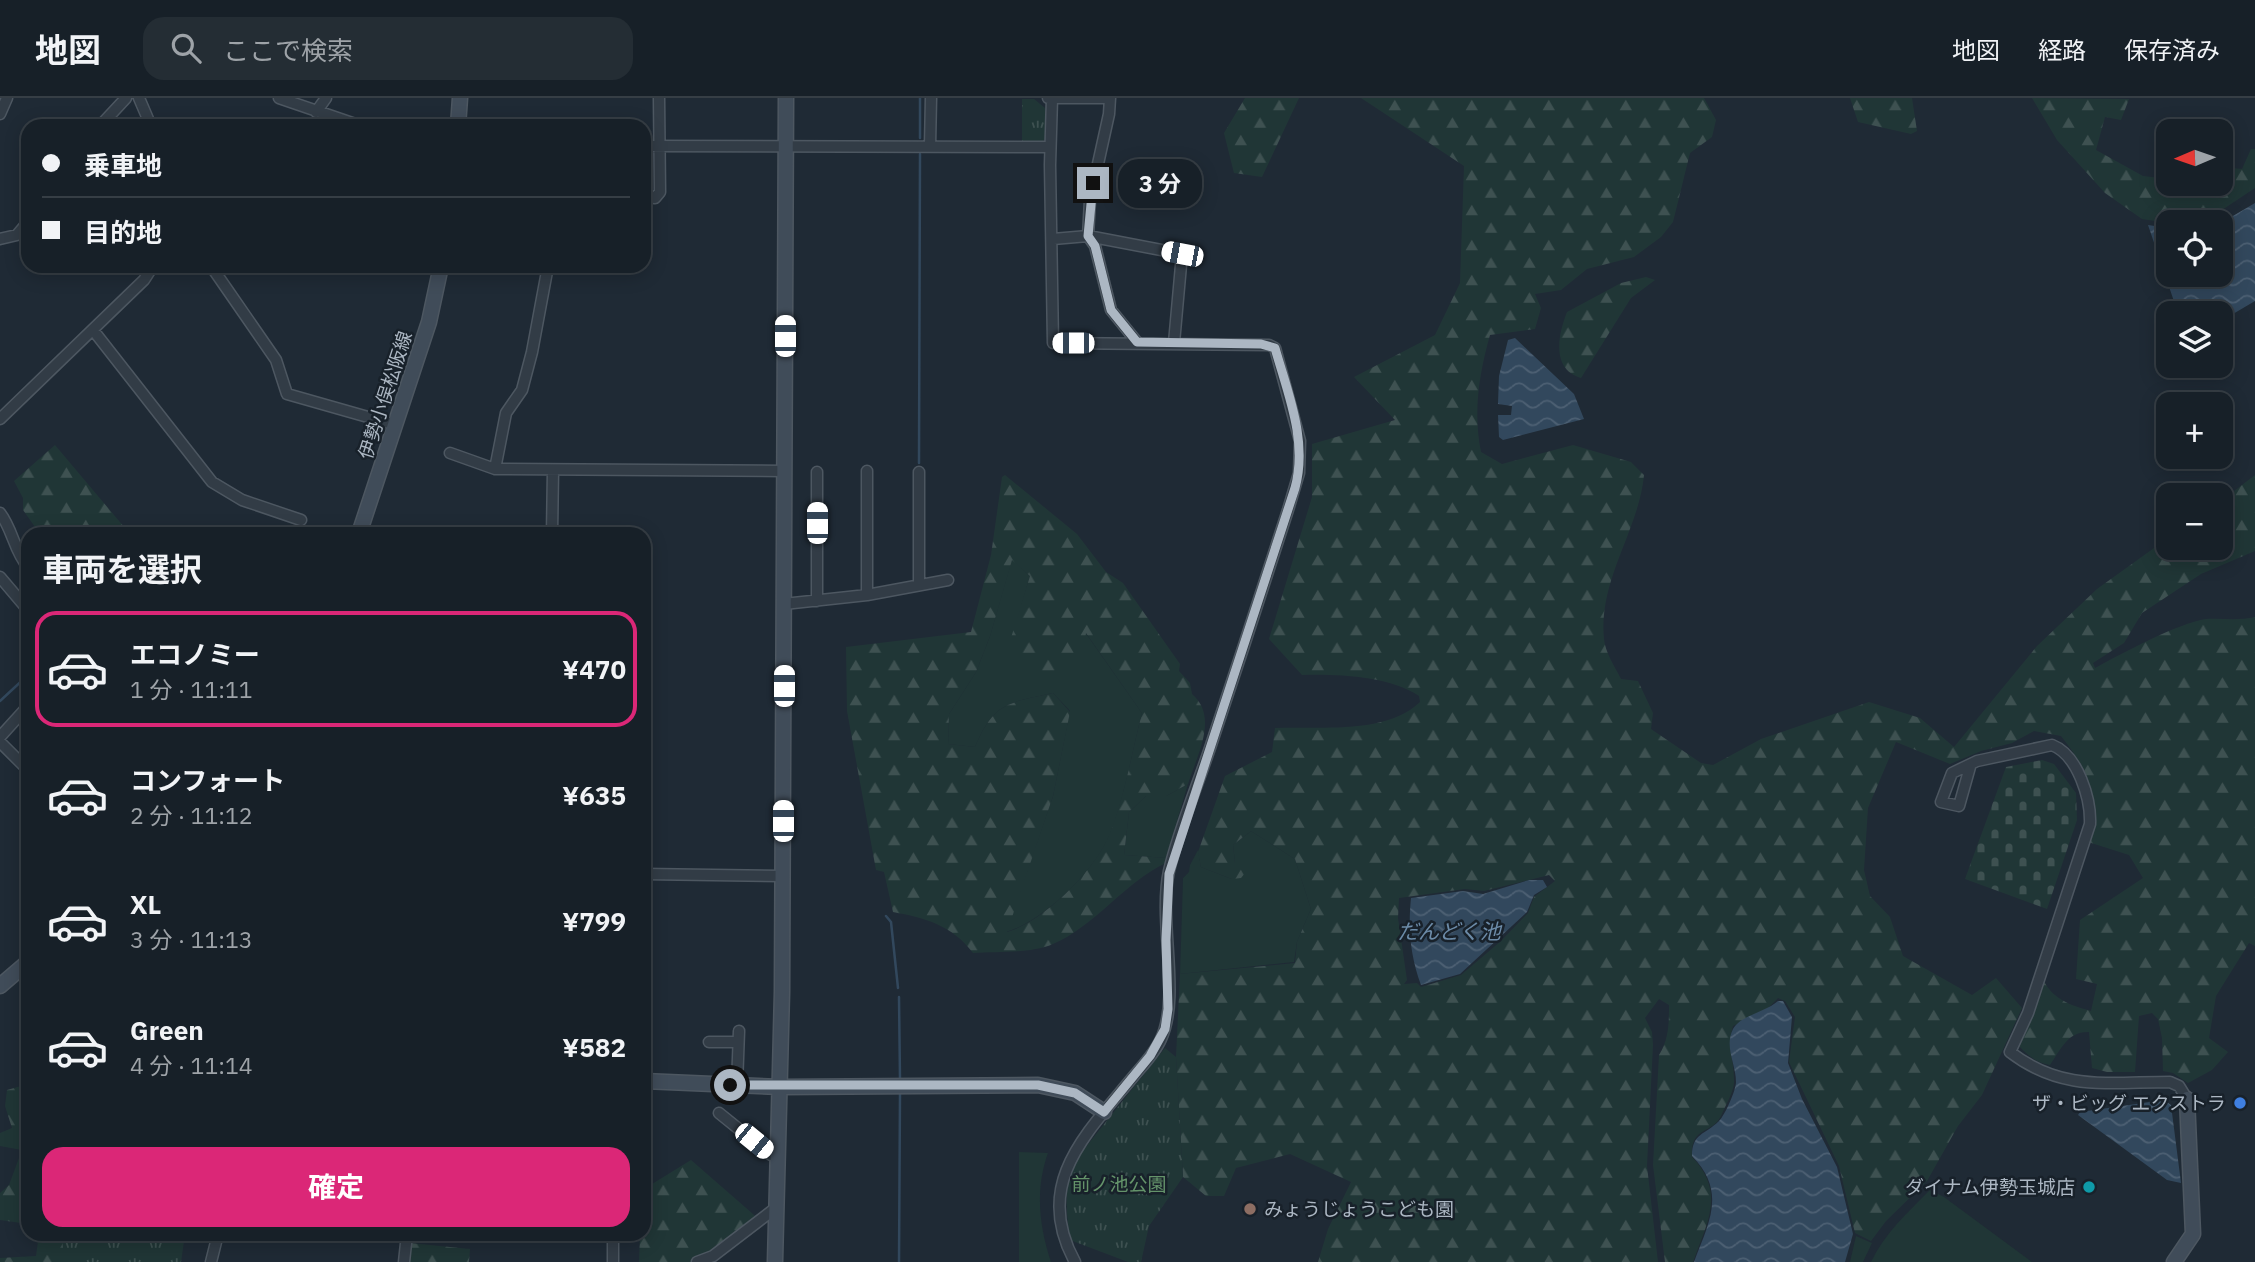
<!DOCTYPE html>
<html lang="ja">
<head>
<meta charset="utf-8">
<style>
	:root { --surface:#172028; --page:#242d34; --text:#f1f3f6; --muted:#9ea3a8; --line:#363e45; --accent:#db2777 }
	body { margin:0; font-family:"IBM Plex Sans","Noto Sans JP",sans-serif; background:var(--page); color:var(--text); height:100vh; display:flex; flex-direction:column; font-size:26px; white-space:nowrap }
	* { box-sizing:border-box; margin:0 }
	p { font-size:23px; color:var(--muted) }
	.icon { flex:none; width:38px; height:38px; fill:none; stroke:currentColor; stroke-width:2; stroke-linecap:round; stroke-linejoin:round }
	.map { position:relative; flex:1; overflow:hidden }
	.details { position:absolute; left:21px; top:429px; width:630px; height:714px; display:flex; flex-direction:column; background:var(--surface); border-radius:21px; box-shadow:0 4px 18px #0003,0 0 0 2px var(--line) }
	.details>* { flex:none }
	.top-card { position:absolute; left:21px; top:21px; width:630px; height:154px; border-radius:21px; box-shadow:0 4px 18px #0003,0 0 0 2px var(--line); display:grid; align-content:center; height:154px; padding:0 21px; background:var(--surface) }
	.needle { width:46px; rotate:268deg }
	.fabs { position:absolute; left:2156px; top:21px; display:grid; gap:14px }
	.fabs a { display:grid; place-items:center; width:77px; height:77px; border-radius:14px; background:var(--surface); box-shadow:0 4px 18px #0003,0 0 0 2px var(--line); font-size:35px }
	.end { position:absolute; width:32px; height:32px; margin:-16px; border:9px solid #acb7c3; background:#111; box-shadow:0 0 0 4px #111 }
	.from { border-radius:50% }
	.bubble { position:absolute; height:49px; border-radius:21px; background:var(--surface); box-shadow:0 4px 18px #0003,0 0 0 2px var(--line); font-size:23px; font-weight:700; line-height:49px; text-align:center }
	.car { position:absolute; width:21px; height:42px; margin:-21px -10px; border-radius:9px; box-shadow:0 0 5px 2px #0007; background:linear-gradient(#fff 24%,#345 0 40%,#fff 0 76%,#345 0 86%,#fff 0) }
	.top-card b { display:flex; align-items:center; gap:24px; height:66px; font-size:26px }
	.top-card b+b { border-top:2px solid var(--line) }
	.top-card i { width:18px; height:18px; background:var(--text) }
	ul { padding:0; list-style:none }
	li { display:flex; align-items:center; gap:21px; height:116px; margin:0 14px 10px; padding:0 7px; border:4px solid transparent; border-radius:21px }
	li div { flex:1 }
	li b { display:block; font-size:26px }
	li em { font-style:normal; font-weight:700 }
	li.current { border-color:var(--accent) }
	li>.icon { width:63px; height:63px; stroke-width:1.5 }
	h2 { padding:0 21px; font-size:32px; line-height:84px }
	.action { display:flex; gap:14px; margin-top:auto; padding:14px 21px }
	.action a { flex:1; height:80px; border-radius:21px; background:var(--accent); color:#fff; font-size:28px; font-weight:700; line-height:80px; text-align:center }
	header { display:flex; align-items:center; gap:42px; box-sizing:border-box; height:98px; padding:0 35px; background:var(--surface); border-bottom:2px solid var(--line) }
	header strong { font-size:33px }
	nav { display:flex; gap:38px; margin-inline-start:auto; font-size:24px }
	.search { width:490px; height:63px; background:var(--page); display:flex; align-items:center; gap:18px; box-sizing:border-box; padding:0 24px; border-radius:21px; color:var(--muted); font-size:26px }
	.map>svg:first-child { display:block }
</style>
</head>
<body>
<header>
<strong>地図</strong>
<div class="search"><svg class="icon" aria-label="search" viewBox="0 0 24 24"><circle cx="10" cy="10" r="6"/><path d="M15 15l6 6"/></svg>ここで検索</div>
<nav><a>地図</a><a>経路</a><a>保存済み</a></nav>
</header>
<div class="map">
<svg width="2255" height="1164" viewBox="0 0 2255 1164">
	<defs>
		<pattern id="forest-firs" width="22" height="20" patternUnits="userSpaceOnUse" patternTransform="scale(1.75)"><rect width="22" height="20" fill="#203636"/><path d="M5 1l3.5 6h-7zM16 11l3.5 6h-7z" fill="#3e5151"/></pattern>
		<pattern id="cemetery-stones" width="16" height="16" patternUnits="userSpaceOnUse" patternTransform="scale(1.75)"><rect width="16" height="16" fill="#203636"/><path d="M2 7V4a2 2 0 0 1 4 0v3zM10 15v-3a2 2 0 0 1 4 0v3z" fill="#3e5151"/></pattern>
		<pattern id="park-tufts" width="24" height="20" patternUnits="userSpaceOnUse" patternTransform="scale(1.75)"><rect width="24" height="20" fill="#203636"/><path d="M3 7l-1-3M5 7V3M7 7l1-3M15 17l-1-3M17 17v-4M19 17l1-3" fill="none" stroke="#3e5151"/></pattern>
		<pattern id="water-waves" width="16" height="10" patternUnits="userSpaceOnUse" patternTransform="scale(1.75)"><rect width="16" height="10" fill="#32485d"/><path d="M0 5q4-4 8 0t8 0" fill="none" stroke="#4d6073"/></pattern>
	</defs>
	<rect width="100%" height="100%" fill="#1f2a35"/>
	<path fill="#203636" d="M1012,461L1030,478L1008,554L1085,534L1142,615C1132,654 1125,698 1110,736C1096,772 1043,824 1006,834L1053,698L1070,613L1053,595C1008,605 994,604 975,649L948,646L949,616L976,574L990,538Z
		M1188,686L1166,760L1124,757L1129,714L1146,698H1166Z
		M1251,733L1295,761L1311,811L1297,844L1294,864L1180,876L1183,780L1189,774L1190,767L1198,752L1201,769L1232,781L1235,765L1233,747Z
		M1019,1054L1048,1055C1035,1091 1039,1128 1051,1164H1019Z
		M1930,1092L1944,1099L2032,1164H1871C1885,1135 1907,1115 1930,1092Z
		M1856,1138L1872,1145L1863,1164H1850Z"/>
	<path fill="url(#forest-firs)" fill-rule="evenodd" d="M1245,0H1299L1262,79L1234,75L1224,35Z
		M1361,0H1704L1716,22L1712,39L1690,55L1673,124L1661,139L1634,159L1587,171L1561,192L1535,196L1541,210L1535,231L1490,237C1479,276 1473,314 1481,354L1502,366L1573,347L1631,364L1644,377C1639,432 1598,482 1604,541C1605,554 1615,569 1621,581L1638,583L1653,615L1651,631L1701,665L1713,667L1761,641L1869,604L1920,620L1954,649L2037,548L2097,491L2168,440V450H2221V403L2255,377V453L2201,476L2142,515L2124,545L2093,565L2095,570C2121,556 2178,525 2206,521C2223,520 2238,523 2255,519V848L2249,845L2216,898L2209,940L2228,954L2212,972L2188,985L2173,975L2163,973L2162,940L2158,921L2152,915L2139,918L2135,974H2107L2092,970L2089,934C2068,933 2061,951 2050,967C2034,964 2027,956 2016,945L2042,879C2051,901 2070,907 2091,913L2097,886L2076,881L2080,822L2143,780L2129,757L2085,743C2096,692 2093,679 2061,638L2034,633L2012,645L1981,653L1950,666L1896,644L1868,710L1864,772L1870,798L1890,819L1903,858L1972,897L1996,880L2022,910L1982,997L1958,1028L1927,1083L1886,1123L1871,1143L1855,1135L1839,1068L1789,964L1795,919L1785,903L1778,900L1767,911L1733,928C1727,948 1734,962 1734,982C1735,992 1725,1008 1721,1018C1711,1037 1690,1028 1692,1059C1726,1095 1707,1124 1693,1164H1665L1653,1067L1659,957C1669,941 1669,925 1669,907L1659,901L1645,920L1652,934L1653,947L1647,1068L1658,1164H1318L1328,1131L1351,1084L1290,1056L1236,1070L1224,1098H1206L1183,1079L1176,959L1180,876L1295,865L1297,844L1311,811L1295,761L1251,733L1233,747L1235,765L1244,767L1245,775L1241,780L1232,781L1201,769L1198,754L1225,678L1272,654L1275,630C1322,628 1385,637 1420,604L1419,598C1389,578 1338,576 1302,577L1269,541L1312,399V346L1395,322L1354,279L1435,237L1460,185L1464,68ZM1549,777L1555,783L1534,799L1528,815L1501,843L1461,877L1421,889L1417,885L1404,886L1407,882L1398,820L1399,800L1465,791L1484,793Z
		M1850,0H1912L1917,33L1911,36L1858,24Z
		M2032,0L2129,1L2121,22L2105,19L2096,52L2143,78L2168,81V86H2221V69L2242,71L2251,51H2255V90L2204,124L2168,125L2142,121L2105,95L2057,42Z
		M1646,179L1655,182L1631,200L1581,280C1551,271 1558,237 1567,214L1621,185Z
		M55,347L130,436H83L75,427L64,436H40L23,412V400L14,383Z
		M1005,377L1077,436L1106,474L1123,485L1180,566L1179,573L1190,585L1192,596C1219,619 1197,657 1188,686L1166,698H1146L1129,714L1124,757L1166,760V765C1125,784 1094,829 1053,846C1030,856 997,853 973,855C952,827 925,820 893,814L884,774L876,772L847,613L846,549L971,534L991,457L1002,379ZM1012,462L1030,478L1007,553L1026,573L1062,574L1082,561L1086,535L1142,615C1132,654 1125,697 1110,735C1097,771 1043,824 1007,834L1053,698L1070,614L1053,595C1008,605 994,604 975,649L948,646L949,616L976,574L990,538Z
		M28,986V1126L0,1122V1095L9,1087L22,1052L0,1048V1035L12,1030L5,1008L7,992Z
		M691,1062L761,1123L697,1164H639L640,1136H644V1091Z
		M39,1136H85L86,1164H0V1160L36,1158Z
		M410,1145L470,1151L469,1164H407Z"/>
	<path fill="url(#cemetery-stones)" d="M2042,662L2054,666L2076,695L2077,722L2047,811L1965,781L2006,669Z"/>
	<path fill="url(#park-tufts)" d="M1022,1H1034L1045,10L1047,39L1040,46H1022Z
		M1165,950L1176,959L1183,1079L1149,1128L1141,1164H1128L1070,1142C1066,1111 1062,1082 1081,1055Z
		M62,1136H185L181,1164H64Z"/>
	<path fill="url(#water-waves)" d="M2255,105V203L2221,223V215H2178L2148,127L2168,130V177H2221V125Z
		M1515,240L1574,296L1584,321L1503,342L1499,339L1498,317H1511L1512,308L1498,306L1499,278L1508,242Z
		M1529,782H1543L1547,789L1534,797L1527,814L1460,876L1421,887C1410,857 1408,831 1411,800L1463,793L1483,796Z
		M1778,903H1783L1792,919L1788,965L1802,1001L1837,1069L1853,1136L1845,1164H1694C1709,1124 1727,1094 1692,1058C1692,1035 1705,1037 1719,1023C1725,1017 1736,992 1736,984C1736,966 1724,949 1733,931C1741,917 1766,914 1778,903Z
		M2164,1002L2171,1007L2181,1085L2167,1082L2078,1017L2080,1014Z"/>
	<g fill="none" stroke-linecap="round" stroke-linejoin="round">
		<path stroke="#32485d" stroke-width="2.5" d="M920,40V0
			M919,365L920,56
			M215,436H224
			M0,603L28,577
			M886,818L891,824L898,890
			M899,899L900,981
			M899,1164L900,995"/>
		<g stroke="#4d5761" stroke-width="13">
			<path id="street" d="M139,0L151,28
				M279,0L361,28
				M1048,0H1105
				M1052,0L1050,67L1053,245L1269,247L1275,250L1300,343L1299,375L1288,412C1263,490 1237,569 1211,647C1197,689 1179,731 1169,773C1158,824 1181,897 1161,941C1155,955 1143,967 1133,979C1086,1036 1032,1086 1075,1164
				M1110,0L1109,16L1090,102L1088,138L1095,148L1111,212L1137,244
				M316,14L326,0
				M0,16L7,0
				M100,28L126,0
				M644,48L1050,49
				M930,48L931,0
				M644,99L655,100L660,94L659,0
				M0,141L17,137L28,124
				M1053,141L1088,138L1182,156L1174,245
				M211,168L276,262L287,296L396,327
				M93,232L212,384L242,402L301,422
				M0,321L144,182L153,168
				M450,355L495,371L785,373
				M495,371L506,315L522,292L532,254L548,168
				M867,373V497
				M817,374V503
				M919,374V487
				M0,415C13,432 14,453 28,469
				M552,436L553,372
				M0,479L28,512
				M784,506L867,497L948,482
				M0,639L28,608
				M0,644L28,672
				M1970,669L1959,708L1941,704L1952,675L1977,663L2052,647C2078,657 2091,701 2090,726L2028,915L2010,954C2062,994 2109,984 2170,984L2179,988L2187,1001
				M644,776L783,778
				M709,944H738
				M737,987L739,933
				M719,1015L771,1057L779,1059
				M613,1136V1164
				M211,1164L218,1136
				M404,1164L407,1136
				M697,1164L713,1158L777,1109"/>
		</g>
		<g stroke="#4d5761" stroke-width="17">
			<path id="secondary" d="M458,28L460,0
				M359,436L429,224L441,168
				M0,888L28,864
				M644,983L781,989L1038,987L1075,995L1104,1014
				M775,1164L782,894L786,0
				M2174,1164L2193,1136L2187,1001"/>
		</g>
		<use href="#street" stroke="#323c46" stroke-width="10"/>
		<use href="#secondary" stroke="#404c59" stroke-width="14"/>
	</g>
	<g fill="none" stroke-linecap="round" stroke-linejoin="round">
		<path stroke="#acb7c3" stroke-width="9" d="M730,987H1038L1075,995L1104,1014L1150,958L1165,931L1168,911L1166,842L1169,776L1295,390C1308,343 1288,296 1275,250L1261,246L1137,244L1111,212L1095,148L1088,138L1093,85"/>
	</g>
	<circle fill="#3f7fe0" stroke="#18212a" stroke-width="2.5" cx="2240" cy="1005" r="7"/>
	<circle fill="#0f9aa8" stroke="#18212a" stroke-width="2.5" cx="2089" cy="1089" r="7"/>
	<circle fill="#8d6e63" stroke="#18212a" stroke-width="2.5" cx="1250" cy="1111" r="7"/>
	<g text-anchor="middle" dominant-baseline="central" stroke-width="5" stroke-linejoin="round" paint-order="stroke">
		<g font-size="19" fill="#acb7c3" stroke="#18212a">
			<text transform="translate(385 297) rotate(-72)">伊勢小俣松阪線</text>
		</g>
		<g font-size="19" fill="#acb7c3" stroke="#18212a" text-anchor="end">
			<text x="2226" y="1005">ザ・ビッグ エクストラ</text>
			<text x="2075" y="1089">ダイナム伊勢玉城店</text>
			<text x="1264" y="1111" text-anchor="start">みょうじょうこども園</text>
		</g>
		<g font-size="19" fill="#64936a" stroke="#18212a">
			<text x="1119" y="1086">前ノ池公園</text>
		</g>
		<g font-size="21" font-style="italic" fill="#6c8ba8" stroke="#18212a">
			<text x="1449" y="833">だんどく池</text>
		</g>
	</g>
</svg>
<div class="fabs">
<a><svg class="needle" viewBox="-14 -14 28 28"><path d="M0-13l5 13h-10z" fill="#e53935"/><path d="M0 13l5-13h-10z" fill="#9ea3a8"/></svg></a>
<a><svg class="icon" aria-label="locate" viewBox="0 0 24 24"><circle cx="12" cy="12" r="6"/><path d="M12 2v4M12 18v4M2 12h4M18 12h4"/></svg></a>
<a><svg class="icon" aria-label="layers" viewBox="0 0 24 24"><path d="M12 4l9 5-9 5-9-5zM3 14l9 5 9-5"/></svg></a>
<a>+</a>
<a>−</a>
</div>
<i class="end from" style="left:730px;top:987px"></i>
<i class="end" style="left:1093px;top:85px"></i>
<div class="bubble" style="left:1118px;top:61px;width:84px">3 分</div>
<i class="car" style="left:1182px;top:156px;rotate:281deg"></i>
<i class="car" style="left:785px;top:238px;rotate:0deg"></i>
<i class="car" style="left:1073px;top:245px;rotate:270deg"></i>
<i class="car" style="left:817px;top:425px;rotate:0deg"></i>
<i class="car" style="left:784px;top:588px;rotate:0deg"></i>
<i class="car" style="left:783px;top:723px;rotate:0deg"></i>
<i class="car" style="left:754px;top:1043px;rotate:129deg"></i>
<div class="top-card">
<b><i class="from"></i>乗車地</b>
<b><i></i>目的地</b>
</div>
<section class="details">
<h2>車両を選択</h2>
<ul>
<li class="current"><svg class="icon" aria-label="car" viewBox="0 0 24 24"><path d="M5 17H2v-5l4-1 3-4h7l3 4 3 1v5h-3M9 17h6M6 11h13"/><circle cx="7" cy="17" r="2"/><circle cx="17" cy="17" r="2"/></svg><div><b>エコノミー</b><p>1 分 · 11:11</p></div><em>¥470</em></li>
<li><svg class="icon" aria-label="car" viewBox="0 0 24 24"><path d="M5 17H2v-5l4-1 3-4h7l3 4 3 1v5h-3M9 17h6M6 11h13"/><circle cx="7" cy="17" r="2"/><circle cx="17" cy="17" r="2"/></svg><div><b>コンフォート</b><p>2 分 · 11:12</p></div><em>¥635</em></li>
<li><svg class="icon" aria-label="car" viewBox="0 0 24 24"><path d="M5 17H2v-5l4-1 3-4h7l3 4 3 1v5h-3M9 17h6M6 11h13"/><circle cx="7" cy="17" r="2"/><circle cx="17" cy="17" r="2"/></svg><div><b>XL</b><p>3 分 · 11:13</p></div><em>¥799</em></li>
<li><svg class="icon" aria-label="car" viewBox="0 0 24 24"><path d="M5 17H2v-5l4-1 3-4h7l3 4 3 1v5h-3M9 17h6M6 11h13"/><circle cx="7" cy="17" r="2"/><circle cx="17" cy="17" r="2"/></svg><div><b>Green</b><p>4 分 · 11:14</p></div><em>¥582</em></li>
</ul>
<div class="action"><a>確定</a></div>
</section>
</div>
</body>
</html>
